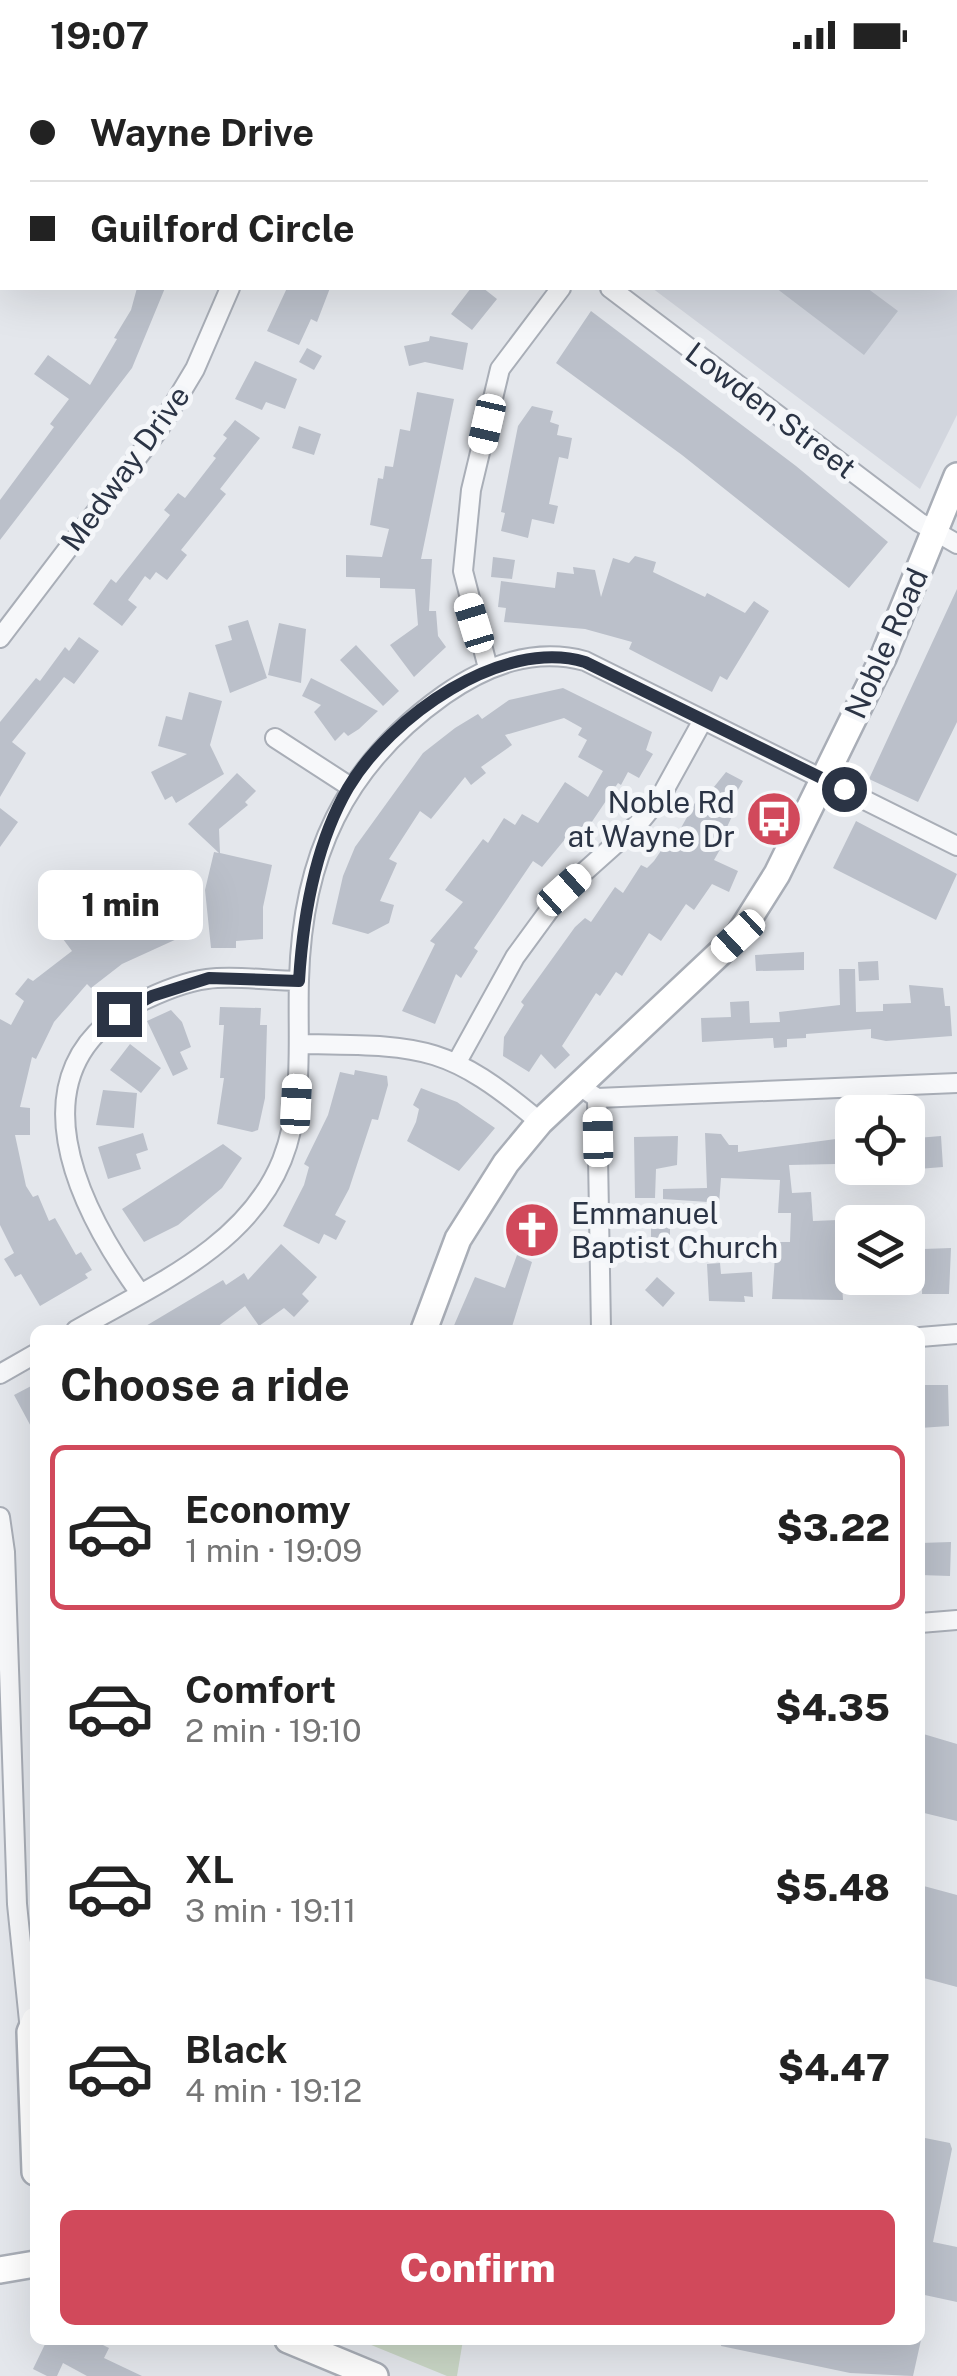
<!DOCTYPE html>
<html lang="en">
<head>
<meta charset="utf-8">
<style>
	:root { --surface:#fff; --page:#f2f2f2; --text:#222; --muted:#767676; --line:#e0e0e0; --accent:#d1495b }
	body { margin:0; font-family:"Public Sans",sans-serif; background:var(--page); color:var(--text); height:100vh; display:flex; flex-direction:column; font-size:38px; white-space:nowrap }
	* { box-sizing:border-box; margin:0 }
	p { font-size:32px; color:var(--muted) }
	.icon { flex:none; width:55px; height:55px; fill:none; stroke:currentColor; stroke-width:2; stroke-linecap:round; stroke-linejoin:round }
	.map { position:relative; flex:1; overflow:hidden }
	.side { position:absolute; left:30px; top:1255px; width:895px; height:1020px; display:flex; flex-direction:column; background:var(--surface); border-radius:15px; box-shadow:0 10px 40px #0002 }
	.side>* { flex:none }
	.banner { position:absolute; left:0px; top:0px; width:958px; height:220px; box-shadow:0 10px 40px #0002; display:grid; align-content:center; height:220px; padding:0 30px; background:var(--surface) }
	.controls { position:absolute; left:835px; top:1025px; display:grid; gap:20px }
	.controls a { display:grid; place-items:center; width:90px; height:90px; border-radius:15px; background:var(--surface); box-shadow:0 10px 40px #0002; font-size:50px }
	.end { position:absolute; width:45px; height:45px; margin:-22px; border:12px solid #2b3445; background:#fff; box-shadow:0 0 0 5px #fff }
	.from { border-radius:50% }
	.bubble { position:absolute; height:70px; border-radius:15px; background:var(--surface); box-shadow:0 10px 40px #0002; font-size:32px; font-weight:800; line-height:70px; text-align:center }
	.car { position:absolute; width:30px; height:60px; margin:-30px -15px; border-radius:12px; box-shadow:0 0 8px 2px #0007; background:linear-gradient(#fff 24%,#345 0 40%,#fff 0 76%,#345 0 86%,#fff 0) }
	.banner b { display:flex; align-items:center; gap:35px; height:95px; font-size:38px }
	.banner b+b { border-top:2px solid var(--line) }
	.banner i { width:25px; height:25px; background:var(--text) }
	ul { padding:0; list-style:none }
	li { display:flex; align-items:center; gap:30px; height:165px; margin:0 20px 15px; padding:0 10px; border:5px solid transparent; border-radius:15px }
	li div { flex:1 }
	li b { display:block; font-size:38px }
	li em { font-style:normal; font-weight:800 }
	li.active { border-color:var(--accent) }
	li>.icon { width:90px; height:90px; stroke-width:1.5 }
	h2 { padding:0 30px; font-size:45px; line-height:120px }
	.action { display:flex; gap:20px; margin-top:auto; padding:20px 30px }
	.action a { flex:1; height:115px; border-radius:15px; background:var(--accent); color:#fff; font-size:40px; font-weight:800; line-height:115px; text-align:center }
	.status { display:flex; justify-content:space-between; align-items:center; height:70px; padding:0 50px; background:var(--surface); direction:ltr }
	.status svg { height:28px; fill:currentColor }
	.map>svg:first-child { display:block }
</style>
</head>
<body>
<div class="status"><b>19:07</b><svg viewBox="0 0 49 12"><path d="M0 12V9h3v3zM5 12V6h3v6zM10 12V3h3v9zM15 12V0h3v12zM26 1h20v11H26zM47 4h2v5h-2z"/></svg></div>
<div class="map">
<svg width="957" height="2306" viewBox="0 0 957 2306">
	<rect width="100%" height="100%" fill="#e4e7ec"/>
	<path fill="#d2d6de" d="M507,0H957V345L920,419L652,218H955V2Z"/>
	<path fill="#c9d6c5" d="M359,2270H463L457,2306H447Z"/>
	<path fill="#bbc0ca" d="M137,218H165L132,298L0,470V430L54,357L50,354L69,329L34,304L48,285L90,315L117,269L114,268L131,240Z
		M287,218H330L317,252L311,249L299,275L267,261Z
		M471,218H483L497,229L472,260L451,244Z
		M776,218H867L898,241L864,285Z
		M591,241L796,396L888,472L849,518L682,385L556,293Z
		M430,266L468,273L463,300L425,292L409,296L404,276L429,271Z
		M307,278L322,286L314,300L299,292Z
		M255,291L297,309L285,339L266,332L262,340L235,329Z
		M417,322L454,329L421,489H432L429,541H436L438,566L446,577L414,607L390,575L418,555L415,519L380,518V508L346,507V485L382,487L389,459L370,455L378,408L383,409L385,396L393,397L400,359L410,361Z
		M532,336L553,341L550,352L559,355L557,365L572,368L568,389L559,387L549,434L558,436L554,454L532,449L528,468L501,461L505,443L501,442L518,356Z
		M235,350L260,368L220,419L226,424L181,480L187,485L167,510L156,502L150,510L145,506L128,530L137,537L122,556L93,534L111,509L116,513L170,445L164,440L178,423L185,428L216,388L213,386L227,368L223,365Z
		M299,356L321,364L314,385L292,378Z
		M635,486L656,492L653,502L705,527L707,523L745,543L754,531L769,541L727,610L720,606L712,622L629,579L632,572L585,559L504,552L506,538L498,537L501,511L555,518L557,502L574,504L573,497L595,500L601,527L613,488L629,493Z
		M493,487L515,490L512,509L491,507Z
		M957,519V652L918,732L869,709Z
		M248,550L267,608L230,623L215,575L232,570L228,556Z
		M279,553L306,559L301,613L268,605Z
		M79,567L99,581L74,614L64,607L12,672L26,683L0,727V652L36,608L40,611L65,577L69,581Z
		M356,575L399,621L383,636L340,590Z
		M311,608L327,616L378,641L359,659L348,666L344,662L335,671L314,642L321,635L302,626Z
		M563,618L652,662L646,680L653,684L639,708L628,702L621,715L618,713L581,768L571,762L542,797L533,791L474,878L478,881L461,908L456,904L435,954L402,941L435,874L430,871L463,832L445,820L483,769L488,773L504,748L515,755L522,744L538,753L565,712L588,727L603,701L578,687L587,670L578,665L582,658L564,648L505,665L512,675L481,697L486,703L471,715L465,707L431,749L420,741L389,789L397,793L380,831L394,835L389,853L368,864L332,854L343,806L355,777L423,683L455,658L478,644L482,649L509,630Z
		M189,622L222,631L210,675L224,704L176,733L172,726L165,730L151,702L187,684L158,676L166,646L182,650Z
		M726,702L743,711L731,732L737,736L726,759L730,762L714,790L738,801L729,822L712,814L694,840L686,834L661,871L649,863L622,906L616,902L600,926L596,923L562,976L570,985L555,999L541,984L529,1002L503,986L504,967L524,935L521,932L575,857L585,848L591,852L615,817L623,823L641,795L647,798L654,791L673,763L677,765L696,731L701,733Z
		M237,703L256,721L245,732L248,735L219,759L220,783L272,795L263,837V869L236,871V878H211L205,820L214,782L219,783L188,754Z
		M0,738L18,752L0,777Z
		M856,751L957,804L936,850L833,798Z
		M147,818L153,832L171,825L176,838L168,841L179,868L122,894L91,918L87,914L54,952L36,989L32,987L20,1037L30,1038V1065H15L26,1116L33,1127L38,1125L49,1151L55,1148L76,1185L81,1182L92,1200L85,1204L88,1208L40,1236L21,1204L15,1207L4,1189L14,1183L0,1155V949L11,955L24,931L15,924L28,908L33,911L72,881L63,869L89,850L86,844Z
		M804,882V900L756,901L755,885Z
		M878,891L879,910L859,911L858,892Z
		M839,899H855L856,942L883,941V934L911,933L909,915L943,918L945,936H950L952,966L886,971L871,968V959L806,964V968L787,969V977L774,978L773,968L702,972L701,948L731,947L730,932L749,931L750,953L780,952L779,942L840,935Z
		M220,937L261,938L260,955H267L265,1028L258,1060L252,1062L217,1054L224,1008H220L224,955H219Z
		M171,940L182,952L191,977L180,982L188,999L173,1006L147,951Z
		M130,974L161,998L141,1023L110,1000Z
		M355,1000L387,1006L388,1015L378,1050L372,1049L349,1119L335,1145L346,1151L336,1170L324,1164L319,1174L283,1156L304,1115L309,1097L304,1094L328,1045L340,1002L354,1005Z
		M421,1018L457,1032L495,1058L459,1101L407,1071L416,1052L419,1039L413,1035Z
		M103,1020L137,1023L134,1058L96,1055Z
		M143,1063L148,1080L136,1084L141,1099L108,1109L98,1077Z
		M705,1063L721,1064L729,1075H738V1082L836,1069V1094L789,1095L792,1123L811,1122L813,1151L838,1150L843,1230L772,1229L776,1172H790L791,1143H778L780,1110L721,1108L718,1147H708V1132L663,1129V1119L707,1118Z
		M678,1066L677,1095L656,1099L655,1128H635L634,1067Z
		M941,1066L943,1097L918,1099L917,1068Z
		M223,1074L242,1088L222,1118L178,1155L144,1172L122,1139Z
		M651,1146H670V1169H651Z
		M281,1174L317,1207L302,1224L309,1231L294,1247L284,1238L259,1256L245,1236L213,1260H139L223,1210L226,1215L244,1203L248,1210Z
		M951,1178L949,1224H922L923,1179Z
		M517,1185L532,1192L511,1260H452L475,1207L505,1218Z
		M720,1193L721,1204L752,1202L753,1227L744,1226L745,1232L709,1231L707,1194Z
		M657,1207L675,1223L663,1237L645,1220Z
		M35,1314V1364L14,1325Z
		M920,1315H948L949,1356L920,1358Z
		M951,1472L950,1506L920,1505V1473Z
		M920,1663L957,1674V1751L920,1742Z
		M920,1815L957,1825V1917L920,1907Z
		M920,2067L950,2073L952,2079L933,2172L957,2177V2232L920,2224Z
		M47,2270H104L101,2274L109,2278L104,2288L142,2306H87L63,2293L57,2306H47L33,2299Z
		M722,2270H921L913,2306L850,2303L721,2276Z"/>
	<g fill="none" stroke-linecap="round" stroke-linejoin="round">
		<g stroke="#a9aeb7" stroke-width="22">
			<path id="street" d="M325,2L326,0
				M610,218L919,452L957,474
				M0,568L159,359L195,299L230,218
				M488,598L463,501L471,420L500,299L561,218
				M275,668L349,716
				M300,974C420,976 445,972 540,1052
				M457,992L515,887L564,820L639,753L661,726L703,650
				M587,1021L597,1028L601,1260
				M597,1028L957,1013
				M140,1223C78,1137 10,1001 136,934C158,923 183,912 207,909C237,905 269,911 299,911
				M76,1260C152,1216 247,1177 282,1090C305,1032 297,970 299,910C302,787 344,696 444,625C487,595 534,577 585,591L957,776
				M920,1267L957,1264
				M0,1304L35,1284
				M0,1447L5,1482L17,1834L30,1961
				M920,1553L957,1550"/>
		</g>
		<g stroke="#a9aeb7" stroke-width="30">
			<path id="secondary" d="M424,1260L458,1169L506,1093L540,1052L738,866L777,804L883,588L957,406
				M35,1950L30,1962L35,2102
				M0,2200L35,2194
				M288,2270L375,2306"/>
		</g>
		<use href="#street" stroke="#f7f8fa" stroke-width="18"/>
		<use href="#secondary" stroke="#fff" stroke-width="25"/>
	</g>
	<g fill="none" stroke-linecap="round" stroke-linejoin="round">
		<path stroke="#2b3445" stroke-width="12" d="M119,944L152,926L209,908L299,911C303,846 315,775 348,718C390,647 502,567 585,592L844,719"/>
	</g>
	<defs>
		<g id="bus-disc" transform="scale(2.875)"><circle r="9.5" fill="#d1495b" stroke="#f4f6f9"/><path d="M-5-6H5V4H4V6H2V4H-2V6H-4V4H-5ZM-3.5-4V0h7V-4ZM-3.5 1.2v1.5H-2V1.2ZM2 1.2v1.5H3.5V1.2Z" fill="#fff"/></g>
		<g id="church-disc" transform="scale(2.875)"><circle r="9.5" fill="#d1495b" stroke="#f4f6f9"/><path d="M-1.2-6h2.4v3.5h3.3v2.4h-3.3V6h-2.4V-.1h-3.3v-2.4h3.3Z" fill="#fff"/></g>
	</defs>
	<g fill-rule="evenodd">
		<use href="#bus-disc" x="774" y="749"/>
		<use href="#church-disc" x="532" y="1160"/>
	</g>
	<g text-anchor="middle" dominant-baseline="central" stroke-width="10" stroke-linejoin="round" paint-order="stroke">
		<g font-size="30" fill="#2b3445" stroke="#f4f6f9">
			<text transform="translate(771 340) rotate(37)">Lowden Street</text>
			<text transform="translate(125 398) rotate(-54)">Medway Drive</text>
			<text transform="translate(886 573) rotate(-66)">Noble Road</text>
		</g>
		<g font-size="30" fill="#2b3445" stroke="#f4f6f9" text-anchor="end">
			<text x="735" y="732">Noble Rd<tspan x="735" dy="34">at Wayne Dr</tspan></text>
			<text x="571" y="1143" text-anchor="start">Emmanuel<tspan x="571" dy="34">Baptist Church</tspan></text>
		</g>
	</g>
</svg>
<div class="controls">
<a><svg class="icon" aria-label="locate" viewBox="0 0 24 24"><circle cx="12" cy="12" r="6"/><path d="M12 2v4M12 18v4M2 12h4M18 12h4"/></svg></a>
<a><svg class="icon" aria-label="layers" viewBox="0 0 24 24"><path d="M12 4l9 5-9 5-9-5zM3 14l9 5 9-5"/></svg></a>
</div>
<i class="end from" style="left:844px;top:719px"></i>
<i class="end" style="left:119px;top:944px"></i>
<div class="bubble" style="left:38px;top:800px;width:165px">1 min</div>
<i class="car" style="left:487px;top:354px;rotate:193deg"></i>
<i class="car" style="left:474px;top:553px;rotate:343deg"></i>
<i class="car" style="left:564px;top:820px;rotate:48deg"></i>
<i class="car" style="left:738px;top:866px;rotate:227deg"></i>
<i class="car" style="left:296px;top:1034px;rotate:3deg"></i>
<i class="car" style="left:598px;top:1067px;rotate:359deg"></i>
<div class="banner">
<b><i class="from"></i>Wayne Drive</b>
<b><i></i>Guilford Circle</b>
</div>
<section class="side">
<h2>Choose a ride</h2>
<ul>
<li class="active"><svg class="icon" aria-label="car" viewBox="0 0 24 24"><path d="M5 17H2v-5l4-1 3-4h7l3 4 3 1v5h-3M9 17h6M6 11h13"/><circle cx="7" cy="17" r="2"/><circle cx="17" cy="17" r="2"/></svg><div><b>Economy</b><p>1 min · 19:09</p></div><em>$3.22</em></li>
<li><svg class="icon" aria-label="car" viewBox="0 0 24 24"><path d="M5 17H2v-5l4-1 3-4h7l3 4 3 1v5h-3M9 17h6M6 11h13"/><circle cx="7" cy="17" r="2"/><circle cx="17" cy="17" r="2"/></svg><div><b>Comfort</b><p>2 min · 19:10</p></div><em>$4.35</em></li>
<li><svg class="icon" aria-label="car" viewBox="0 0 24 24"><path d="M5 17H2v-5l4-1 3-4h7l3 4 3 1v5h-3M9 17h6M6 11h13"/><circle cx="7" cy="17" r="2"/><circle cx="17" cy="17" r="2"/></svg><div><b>XL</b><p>3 min · 19:11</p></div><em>$5.48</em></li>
<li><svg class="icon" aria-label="car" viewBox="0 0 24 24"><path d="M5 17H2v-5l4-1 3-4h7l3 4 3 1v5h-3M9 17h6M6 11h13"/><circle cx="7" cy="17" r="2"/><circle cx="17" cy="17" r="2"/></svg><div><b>Black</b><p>4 min · 19:12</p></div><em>$4.47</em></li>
</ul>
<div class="action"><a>Confirm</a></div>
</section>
</div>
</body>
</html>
